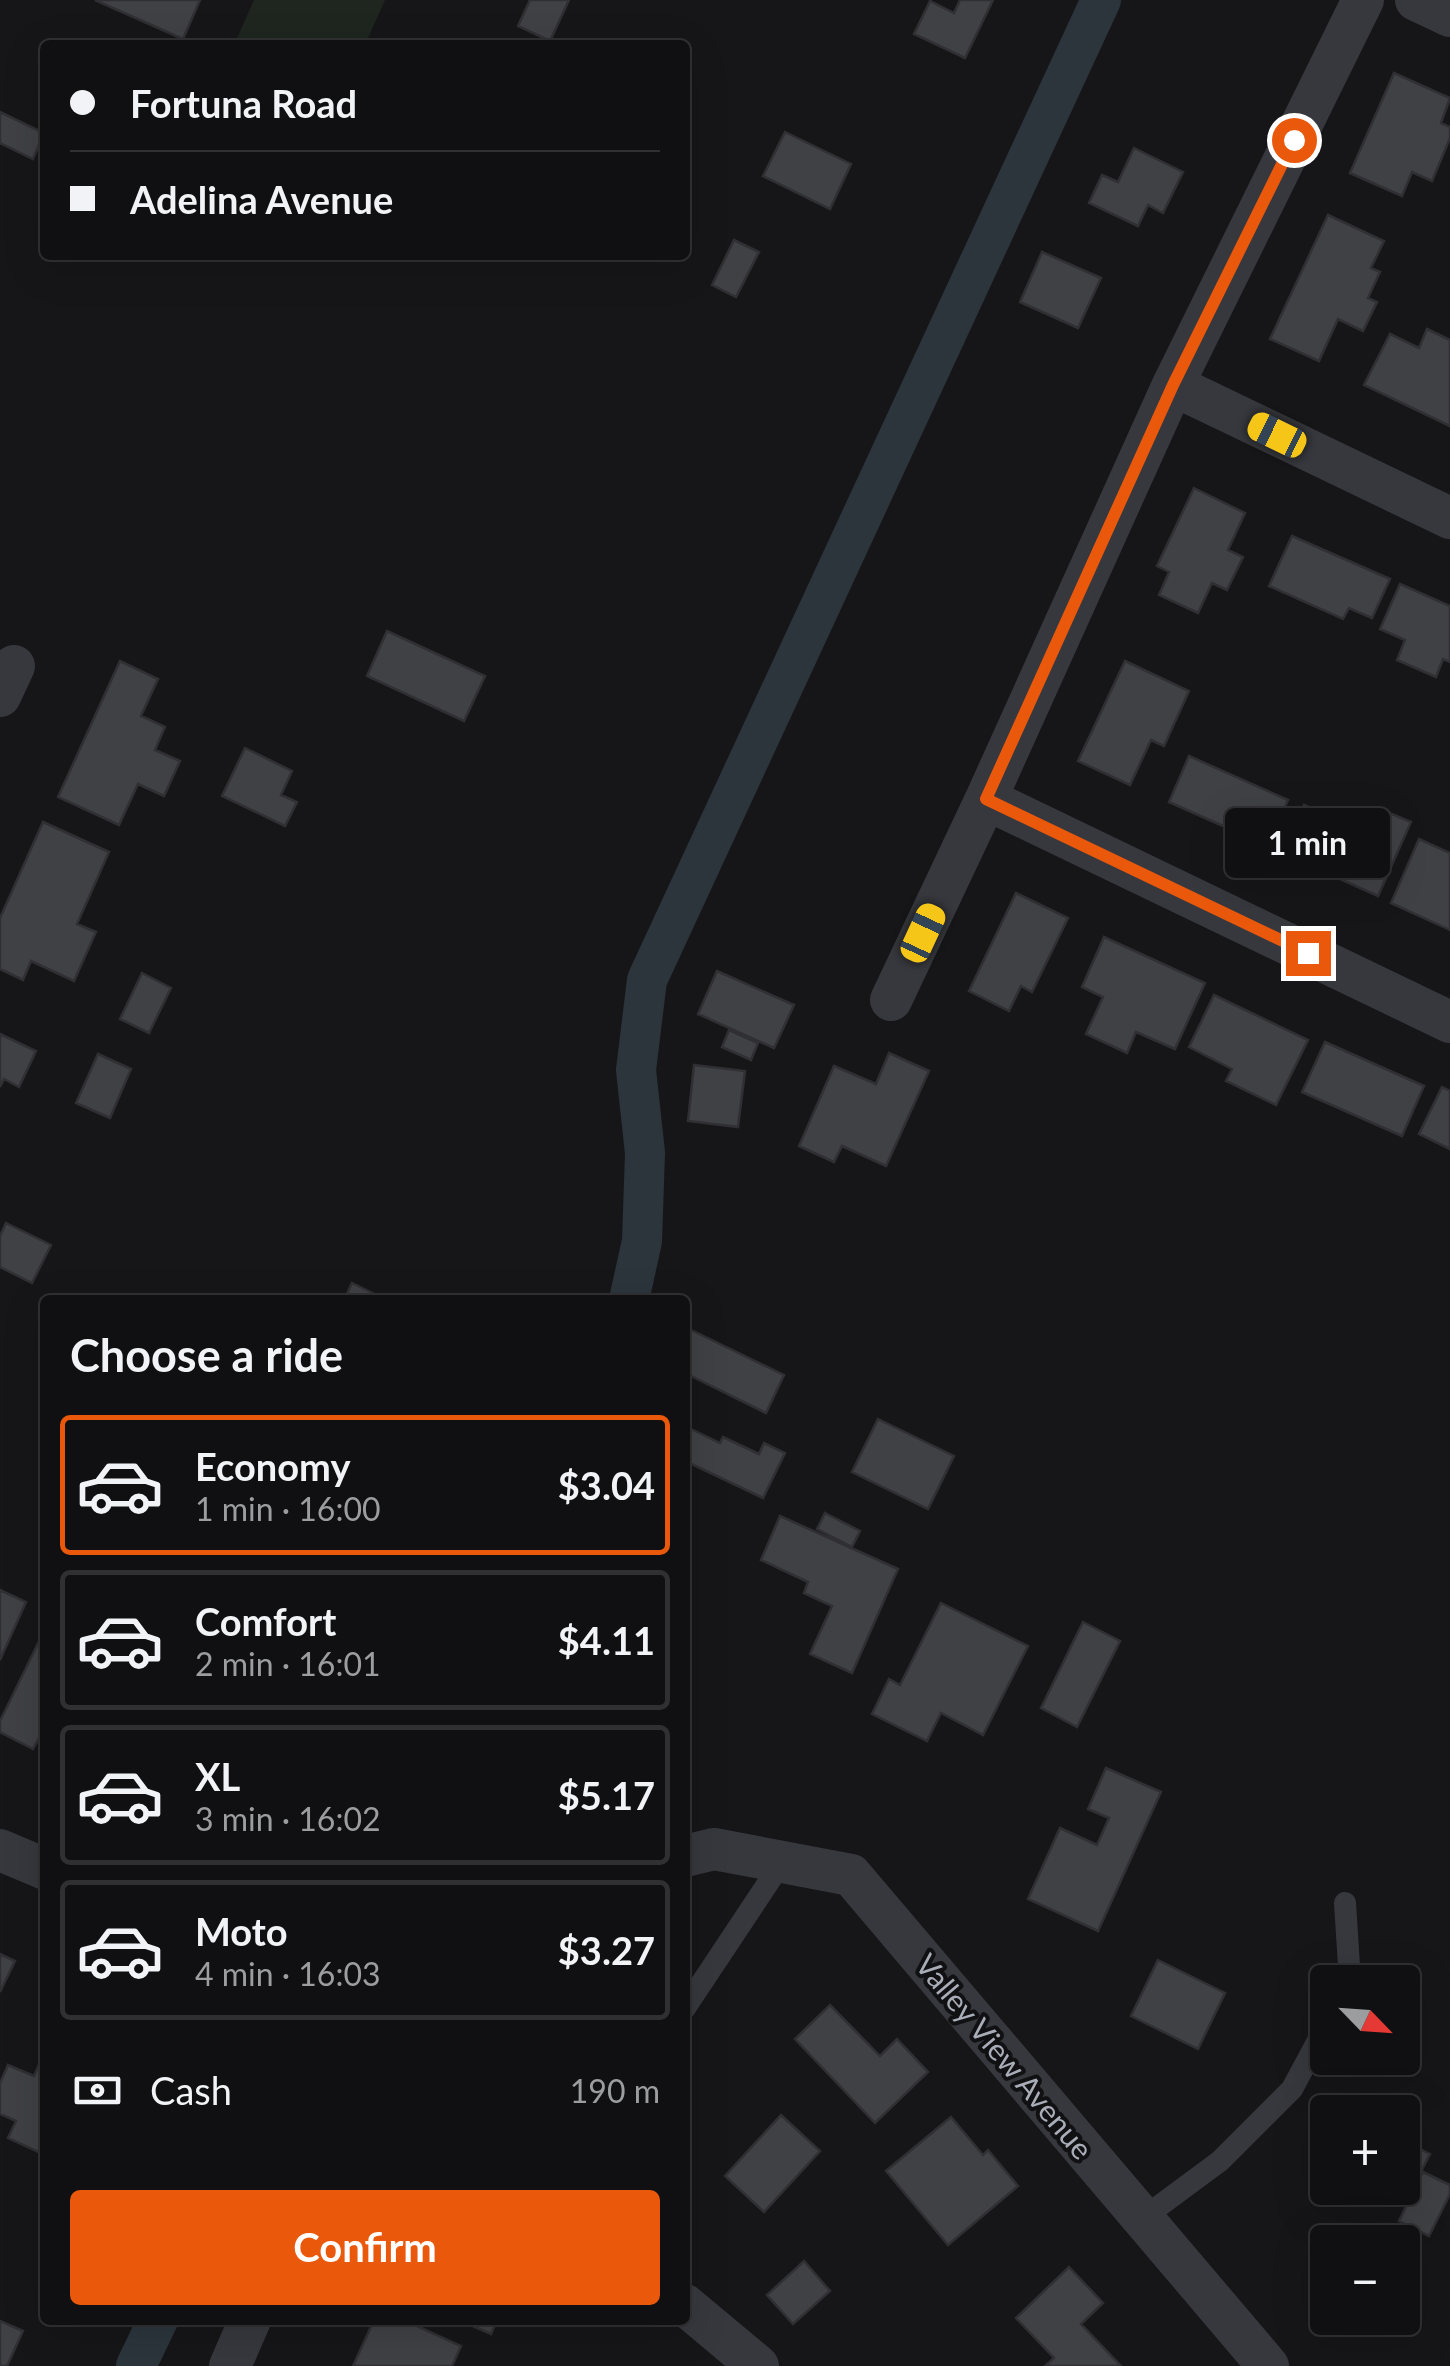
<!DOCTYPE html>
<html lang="en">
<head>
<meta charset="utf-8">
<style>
	:root { --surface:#101012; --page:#19191b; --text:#f1f3f6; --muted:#9c9d9f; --line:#303032; --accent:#ea580c }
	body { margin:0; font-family:Lato,sans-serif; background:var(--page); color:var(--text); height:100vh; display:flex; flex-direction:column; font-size:38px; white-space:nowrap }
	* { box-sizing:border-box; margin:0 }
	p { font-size:32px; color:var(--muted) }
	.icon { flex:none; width:55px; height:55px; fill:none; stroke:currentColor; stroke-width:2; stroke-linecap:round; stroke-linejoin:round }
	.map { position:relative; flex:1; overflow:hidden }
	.details { position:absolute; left:40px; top:1295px; width:650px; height:1030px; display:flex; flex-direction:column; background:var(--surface); border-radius:10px; box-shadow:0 10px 40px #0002,0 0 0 2px var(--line) }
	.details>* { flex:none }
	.hud { position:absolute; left:40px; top:40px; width:650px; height:220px; border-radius:10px; box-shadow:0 10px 40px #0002,0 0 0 2px var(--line); display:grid; align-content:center; height:220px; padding:0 30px; background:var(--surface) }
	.needle { width:65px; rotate:115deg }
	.tools { position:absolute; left:1310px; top:1965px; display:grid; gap:20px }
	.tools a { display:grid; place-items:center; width:110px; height:110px; border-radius:10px; background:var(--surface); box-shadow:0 10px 40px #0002,0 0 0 2px var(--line); font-size:50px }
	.end { position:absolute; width:45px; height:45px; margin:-22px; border:12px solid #ea580c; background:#fff; box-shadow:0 0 0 5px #fff }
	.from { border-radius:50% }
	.bubble { position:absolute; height:70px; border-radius:10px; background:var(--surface); box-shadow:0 10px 40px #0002,0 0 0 2px var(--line); font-size:32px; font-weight:700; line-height:70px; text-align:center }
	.car { position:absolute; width:30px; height:60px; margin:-30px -15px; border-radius:12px; box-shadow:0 0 8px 2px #0007; background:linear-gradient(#f5c518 24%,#345 0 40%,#f5c518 0 76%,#345 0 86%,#f5c518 0) }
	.hud b { display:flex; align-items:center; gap:35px; height:95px; font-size:38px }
	.hud b+b { border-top:2px solid var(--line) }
	.hud i { width:25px; height:25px; background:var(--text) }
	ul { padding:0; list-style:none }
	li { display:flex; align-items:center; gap:30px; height:140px; margin:0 20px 15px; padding:0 10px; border:5px solid var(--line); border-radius:10px }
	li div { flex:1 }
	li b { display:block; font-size:38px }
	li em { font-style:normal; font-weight:700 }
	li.selected { border-color:var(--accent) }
	li>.icon { width:90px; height:90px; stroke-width:1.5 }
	h2 { padding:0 30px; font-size:45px; line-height:120px }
	.pay { display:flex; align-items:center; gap:25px; height:110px; padding:0 30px; font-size:38px }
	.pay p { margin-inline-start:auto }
	.cta { display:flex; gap:20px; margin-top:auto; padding:20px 30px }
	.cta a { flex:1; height:115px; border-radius:10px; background:var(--accent); color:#fff; font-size:40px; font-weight:700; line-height:115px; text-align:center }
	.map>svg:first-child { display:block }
</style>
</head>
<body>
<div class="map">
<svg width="1450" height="2366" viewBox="0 0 1450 2366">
	<rect width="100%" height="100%" fill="#161618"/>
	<path fill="#1e261f" d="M254,0H385L365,45H234Z"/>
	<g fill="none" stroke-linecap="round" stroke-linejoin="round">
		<path stroke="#2c353c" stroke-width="40" d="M629,1300L642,1241L645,1153L636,1070L647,980L1101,0
			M136,2366L158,2320"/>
	</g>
	<path fill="#404145" stroke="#303034" stroke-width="2.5" d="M95,0H200L183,39Z
		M530,0H569L550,41L518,26Z
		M960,0H993L965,58L914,34L930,1L954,13Z
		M1394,73L1450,98L1441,123L1450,127V138L1432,181L1412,172L1402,196L1350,173Z
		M0,112L44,133L33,159L0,143Z
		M785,132L851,164L830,209L763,176Z
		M1134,148L1183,172L1163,213L1148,205L1138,226L1089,203L1102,175L1118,182Z
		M1328,215L1384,241L1371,268L1380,272L1368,298L1377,302L1363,331L1338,319L1319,361L1270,339Z
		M734,240L759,252L736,297L712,285Z
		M1042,252L1101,278L1078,328L1020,302Z
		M1427,329L1450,340V426L1364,385L1390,334L1419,348Z
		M1194,488L1245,513L1228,550L1243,557L1227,590L1212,583L1198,613L1159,595L1169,572L1157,566Z
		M1292,536L1390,579L1372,618L1349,608L1343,619L1269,586Z
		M1400,584L1450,606V662L1443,659L1436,677L1397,660L1405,640L1380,629Z
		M387,631L485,676L464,721L367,676Z
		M120,661L158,679L141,716L165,727L155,750L180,761L164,796L138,784L119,825L58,797Z
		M1125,661L1189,691L1164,746L1151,740L1130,785L1078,761Z
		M245,748L292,771L281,795L297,802L285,826L222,796Z
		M1189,756L1288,800L1268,846L1169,802Z
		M1304,805L1373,836L1385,811L1411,822L1378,896L1282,853Z
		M43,822L109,852L77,924L96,932L74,981L31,961L23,980L0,969V918Z
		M1419,839L1450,853V930L1391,903Z
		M1016,893L1068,918L1032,992L1021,986L1009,1011L969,991Z
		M1104,937L1205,983L1175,1049L1136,1032L1127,1053L1086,1034L1103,997L1082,987Z
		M717,971L794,1005L774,1048L698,1014Z
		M142,973L171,988L149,1033L120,1019Z
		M1214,995L1308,1040L1276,1105L1226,1081L1232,1069L1189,1047Z
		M729,1030L758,1043L751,1060L722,1047Z
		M0,1034L36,1051L19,1087L4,1079L0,1087Z
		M1325,1042L1424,1086L1402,1136L1302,1092Z
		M889,1053L929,1071L886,1166L842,1146L834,1162L799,1146L834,1066L876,1084Z
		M98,1054L131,1069L110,1118L76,1103Z
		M694,1065L745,1071L738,1127L688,1121Z
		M1442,1087L1450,1091V1149L1419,1134Z
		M6,1223L51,1245L32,1283L0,1267V1236Z
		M352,1283L387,1300H344Z
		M685,1327L784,1375L766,1413L685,1373Z
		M878,1419L954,1456L928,1509L852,1472Z
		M685,1426L720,1443L723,1437L759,1454L764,1443L785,1453L763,1498L685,1461Z
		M825,1513L860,1531L852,1547L817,1529Z
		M780,1516L898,1569L852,1673L810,1654L832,1606L804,1593L808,1582L761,1560Z
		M0,1590L26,1602L0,1660Z
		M941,1603L1028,1646L983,1735L941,1713L927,1741L872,1714L889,1679L900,1685Z
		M1083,1622L1120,1641L1077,1727L1041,1708Z
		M45,1629V1726L33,1749L0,1732V1721Z
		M1106,1768L1161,1792L1098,1931L1028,1899L1060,1828L1097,1845L1109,1818L1088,1809Z
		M0,1954L15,1961L0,1992Z
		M1158,1960L1225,1993L1198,2049L1131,2016Z
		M830,2005L880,2056L897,2039L928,2072L875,2123L795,2039Z
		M42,2058L45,2059V2155L8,2138L16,2121L0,2114V2083L8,2065L34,2076Z
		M781,2115L820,2151L764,2212L725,2176Z
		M951,2117L983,2155L988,2150L1018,2186L948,2245L886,2171Z
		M1402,2140L1430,2154L1413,2187L1402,2181Z
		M1423,2172L1450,2185V2194L1429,2236L1399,2221Z
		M804,2261L830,2291L793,2324L767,2295Z
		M1069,2267L1103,2303L1081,2324L1121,2366H1045L1054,2358L1016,2318Z
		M374,2320H404L461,2346L452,2366H353Z
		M459,2320H497L491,2334Z
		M0,2321L23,2331L7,2366H0Z"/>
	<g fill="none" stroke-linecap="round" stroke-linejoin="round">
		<path stroke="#37383d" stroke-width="22" d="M1343,1982L1349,1966L1345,1903
			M685,2008L782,1862
			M1143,2218L1220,2161L1292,2089L1328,2022"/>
		<path stroke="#37383d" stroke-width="42" d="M1416,0L1450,16
			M1173,385L1450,518
			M0,696L14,666
			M986,799L1450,1022
			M891,1000L986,799L1173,385L1363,0
			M0,1850L45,1869
			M685,1856L714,1849L851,1875L1268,2366
			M685,2305L758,2366
			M230,2366L250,2320"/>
	</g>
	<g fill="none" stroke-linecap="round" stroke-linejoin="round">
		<path stroke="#ea580c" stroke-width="12" d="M1294,140L1173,385L986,799L1308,953"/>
	</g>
	<g text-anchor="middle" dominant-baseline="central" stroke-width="8" stroke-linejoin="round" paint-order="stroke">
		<g font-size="30" fill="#a8adb8" stroke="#111113">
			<text transform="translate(1005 2056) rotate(50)">Valley View Avenue</text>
		</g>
	</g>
</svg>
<div class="tools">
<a><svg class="needle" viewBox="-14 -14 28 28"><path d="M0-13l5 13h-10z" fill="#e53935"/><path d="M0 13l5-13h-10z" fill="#9c9d9f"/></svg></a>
<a>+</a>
<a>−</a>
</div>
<i class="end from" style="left:1294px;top:140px"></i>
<i class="end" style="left:1308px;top:953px"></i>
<div class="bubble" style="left:1225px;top:808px;width:165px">1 min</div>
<i class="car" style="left:1277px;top:435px;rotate:296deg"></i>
<i class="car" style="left:923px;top:933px;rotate:25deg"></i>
<div class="hud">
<b><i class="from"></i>Fortuna Road</b>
<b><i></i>Adelina Avenue</b>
</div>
<section class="details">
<h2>Choose a ride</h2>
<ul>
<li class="selected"><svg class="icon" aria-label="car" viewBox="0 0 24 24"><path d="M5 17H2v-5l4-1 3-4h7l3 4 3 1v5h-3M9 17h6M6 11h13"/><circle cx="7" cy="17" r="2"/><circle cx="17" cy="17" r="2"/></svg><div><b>Economy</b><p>1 min · 16:00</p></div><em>$3.04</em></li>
<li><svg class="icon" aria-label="car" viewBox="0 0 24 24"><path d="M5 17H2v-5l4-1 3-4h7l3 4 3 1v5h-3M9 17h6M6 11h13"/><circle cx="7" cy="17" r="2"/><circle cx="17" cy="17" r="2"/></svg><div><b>Comfort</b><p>2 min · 16:01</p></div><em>$4.11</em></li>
<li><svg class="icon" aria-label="car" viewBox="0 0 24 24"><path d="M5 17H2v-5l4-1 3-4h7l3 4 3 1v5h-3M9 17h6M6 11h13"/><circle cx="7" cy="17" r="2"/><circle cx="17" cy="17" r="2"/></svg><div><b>XL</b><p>3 min · 16:02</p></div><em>$5.17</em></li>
<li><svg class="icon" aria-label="car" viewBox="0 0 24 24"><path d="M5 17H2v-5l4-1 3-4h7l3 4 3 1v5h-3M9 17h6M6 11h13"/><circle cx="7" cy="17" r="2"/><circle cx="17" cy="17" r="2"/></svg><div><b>Moto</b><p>4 min · 16:03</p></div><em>$3.27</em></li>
</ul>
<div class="pay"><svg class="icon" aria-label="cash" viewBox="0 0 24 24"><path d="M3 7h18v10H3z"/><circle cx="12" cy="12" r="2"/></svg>Cash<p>190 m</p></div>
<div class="cta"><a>Confirm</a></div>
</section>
</div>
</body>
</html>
